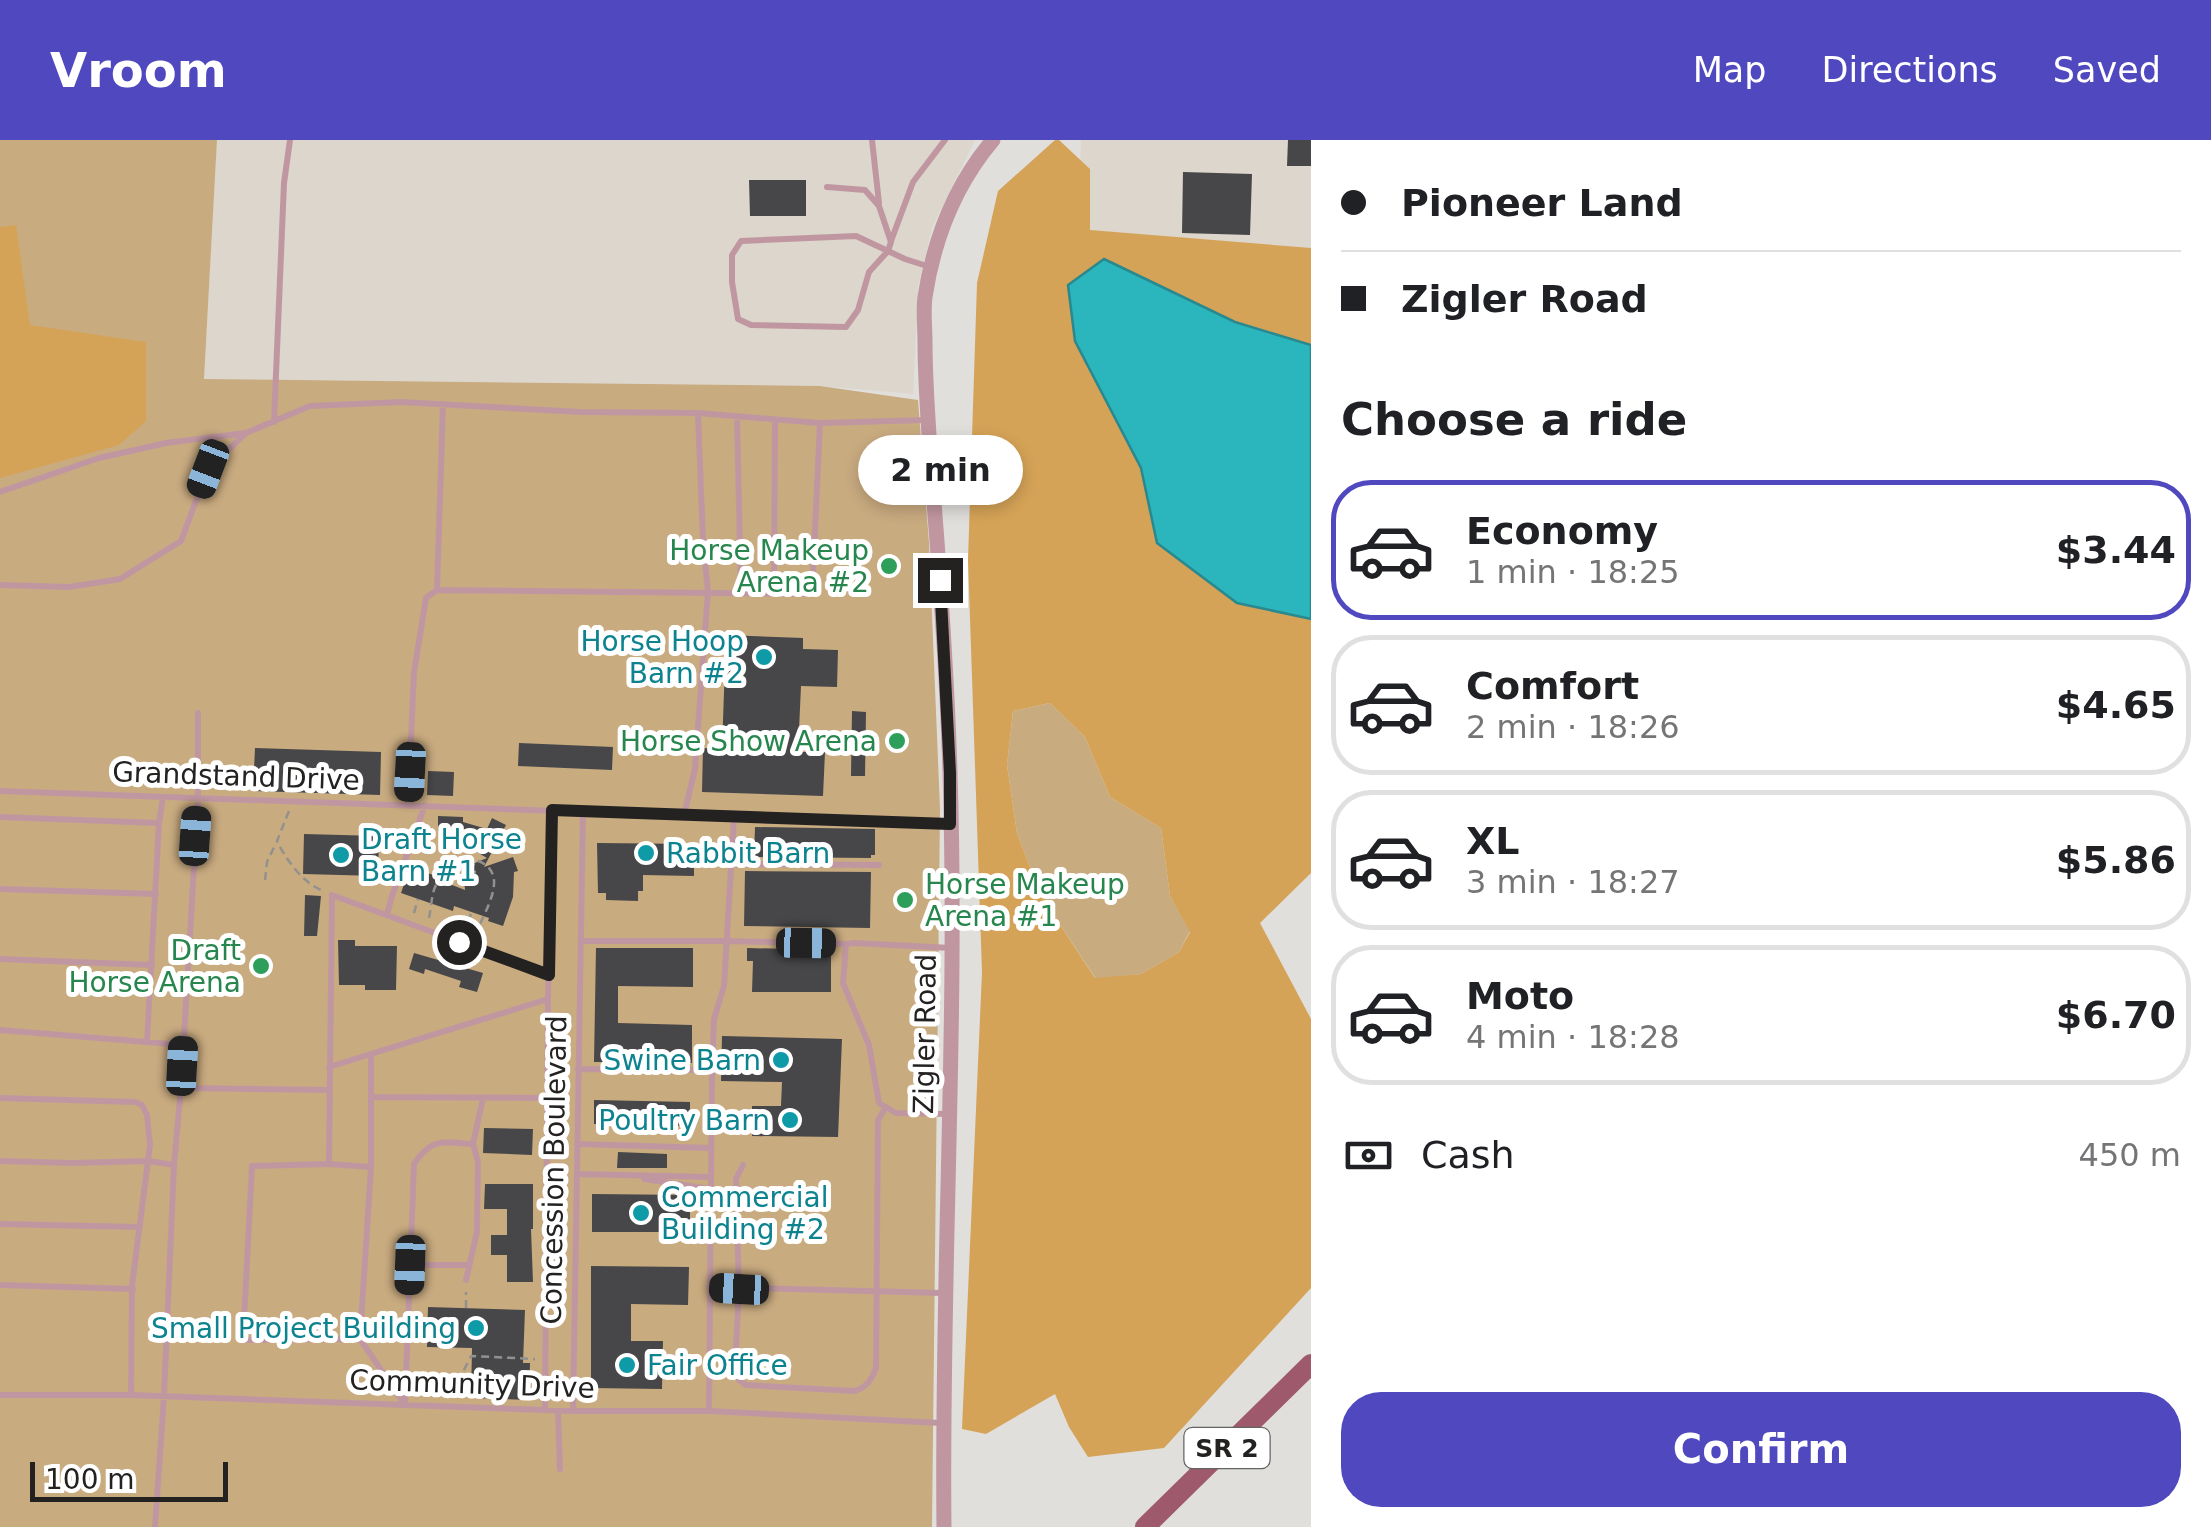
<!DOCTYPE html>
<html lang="en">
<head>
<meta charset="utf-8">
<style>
	:root { --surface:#fff; --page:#f2f2f2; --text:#202124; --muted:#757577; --line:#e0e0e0; --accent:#5048bf }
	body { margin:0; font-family:"DejaVu Sans",sans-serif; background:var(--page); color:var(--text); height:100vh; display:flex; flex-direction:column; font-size:38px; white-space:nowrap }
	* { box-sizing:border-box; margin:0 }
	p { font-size:32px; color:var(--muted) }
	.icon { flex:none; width:55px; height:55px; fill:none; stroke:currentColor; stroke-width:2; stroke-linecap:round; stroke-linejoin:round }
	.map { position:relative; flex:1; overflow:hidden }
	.details { display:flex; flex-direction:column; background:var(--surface); width:900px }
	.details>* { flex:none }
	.guide { display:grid; align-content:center; height:220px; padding:0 30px; background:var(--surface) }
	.scale { position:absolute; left:30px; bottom:25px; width:198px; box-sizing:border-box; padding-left:10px; border:5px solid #232221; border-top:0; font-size:28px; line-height:35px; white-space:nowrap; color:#232221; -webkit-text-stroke:8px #fff; paint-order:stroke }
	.end { position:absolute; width:45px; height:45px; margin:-22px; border:12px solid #232221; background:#fff; box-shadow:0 0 0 5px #fff }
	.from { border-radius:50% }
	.bubble { position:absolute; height:70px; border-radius:35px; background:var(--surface); box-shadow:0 5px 15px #0003; font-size:32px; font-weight:700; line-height:70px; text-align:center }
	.car { position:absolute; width:30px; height:60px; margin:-30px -15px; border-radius:12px; box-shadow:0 0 8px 2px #0007; background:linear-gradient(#222 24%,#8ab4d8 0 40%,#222 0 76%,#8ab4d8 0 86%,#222 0) }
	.guide b { display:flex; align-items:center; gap:35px; height:95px; font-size:38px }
	.guide b+b { border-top:2px solid var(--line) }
	.guide i { width:25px; height:25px; background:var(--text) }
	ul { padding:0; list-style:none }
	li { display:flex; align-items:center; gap:30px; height:140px; margin:0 20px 15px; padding:0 10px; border:5px solid var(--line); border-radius:40px }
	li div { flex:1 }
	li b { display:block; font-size:38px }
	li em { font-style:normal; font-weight:700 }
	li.current { border-color:var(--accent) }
	li>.icon { width:90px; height:90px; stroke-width:1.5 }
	h2 { padding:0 30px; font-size:45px; line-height:120px }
	.pay { display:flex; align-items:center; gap:25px; height:110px; padding:0 30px; font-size:38px }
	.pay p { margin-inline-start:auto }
	.action { display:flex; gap:20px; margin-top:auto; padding:20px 30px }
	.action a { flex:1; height:115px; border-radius:40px; background:var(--accent); color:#fff; font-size:40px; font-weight:700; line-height:115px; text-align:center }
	header { display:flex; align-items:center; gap:60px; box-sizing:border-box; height:140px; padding:0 50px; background:var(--accent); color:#fff }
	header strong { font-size:48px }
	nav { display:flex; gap:55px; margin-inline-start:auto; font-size:35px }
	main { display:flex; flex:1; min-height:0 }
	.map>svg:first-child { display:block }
</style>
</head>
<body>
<header>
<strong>Vroom</strong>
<nav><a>Map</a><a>Directions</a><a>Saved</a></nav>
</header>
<main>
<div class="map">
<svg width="1311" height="1387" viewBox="0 0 1311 1387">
	<rect width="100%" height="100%" fill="#e1dfdc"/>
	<path fill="#dcd6cc" d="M217,0H975L932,88L918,147L913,254L820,246L204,239Z
		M1081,0H1311V115L1078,94Z"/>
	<path fill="#c9ab80" d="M0,0H217L204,239L820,246L918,260L929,403L940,668L932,1387H0Z
		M1050,563L1085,597L1110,657L1161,688L1170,756L1190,791L1179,812L1141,834L1096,839L1041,756L1017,693L1007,625L1013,571Z"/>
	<path fill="#d5a357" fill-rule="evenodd" d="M1055,0H1059L1090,29V90L1311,108V205L1235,182L1105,119L1075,201L1141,328L1157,403L1237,463L1311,479V733L1260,783L1311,879V1148L1164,1308L1088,1317L1069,1287L1055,1254L986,1294L962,1289L982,832L968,420L977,143L998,51ZM1050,563L1085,597L1110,657L1161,688L1170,756L1190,792L1179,812L1141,834L1095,838L1041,756L1017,693L1007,625L1013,571Z
		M16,85L30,185L146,202V281L119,305L0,338V87Z"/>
	<path fill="#2bb5bc" stroke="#29898e" stroke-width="2.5" d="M1104,119L1235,182L1311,205V479L1237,463L1157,403L1141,328L1075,201L1068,145Z"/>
	<path fill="#474749" d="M1288,0H1311V26H1287Z
		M1183,32L1252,34L1250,95L1182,93Z
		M749,40H806V76H750Z
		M726,495L803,498V509L838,510L837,547L801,546L798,612H825L823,656L702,652L703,608L722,609Z
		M852,571L866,572L865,636H851Z
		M519,603L613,607L612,630L518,626Z
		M255,608L381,612L380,655L253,651Z
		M428,631L454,632L453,656L427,655Z
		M438,676L463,677V682L487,689L492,678L506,685L484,727L513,717L518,731L514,732L513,757L503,786L488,781L489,778L454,766L453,771L401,753L410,727L439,737V740L465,750L463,728L487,718L475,711L479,703L464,698L466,691H438Z
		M755,687L875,689V715H871V718L754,717Z
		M304,694L379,696L378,736L303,734Z
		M597,703L694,704V736L643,735V751H638V761L606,760V753H598Z
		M745,731L871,732L870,788L744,786Z
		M305,755L321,756L317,796H304Z
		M338,800H355V806H397L396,850H365V845H339Z
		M596,808H693V847L618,846V883L692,885V923L594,922Z
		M747,808L831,810V852H752L753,821H747Z
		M414,813L483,833L477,852L459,847L461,841L425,829L424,834L409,829Z
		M722,896L842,899L838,997L752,996V991H741V969H752V966H781L782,942L721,941Z
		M594,960L690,962V986L594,984Z
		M484,988L533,989L532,1015L483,1013Z
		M618,1012L667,1014V1028H617Z
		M485,1044H533V1089H531L533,1142H507V1115H491V1095H507V1069H484Z
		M592,1054L690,1055V1092H592Z
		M591,1126L689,1127L688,1165L631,1164V1201H663L662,1249L591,1248Z
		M428,1167L525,1170L523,1223H530L529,1260L471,1258L472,1208L427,1207Z"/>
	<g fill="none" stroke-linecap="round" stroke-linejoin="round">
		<path stroke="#93918f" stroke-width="2.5" stroke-dasharray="8 5" stroke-linecap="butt" d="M289,671L277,701C287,721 302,742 323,751
			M381,708L397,709
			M694,721L718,723
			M382,723L391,725
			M265,740L267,722L276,703
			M414,773L418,759
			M429,778C433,760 430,739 451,733L468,741L474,737L475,730L472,719C516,730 482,773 474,799
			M464,792L471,774
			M466,1168V1152
			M418,1239L459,1240L471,1216L535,1219"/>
		<path stroke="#c097a1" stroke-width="6" d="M872,0L879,63
			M827,47L865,50L879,66L891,102L888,111L869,132L858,170L846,187L751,185L738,179L732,142V115L741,101L856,96L905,119L930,127
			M891,101L913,42L945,0
			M737,277L741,453
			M274,282L284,43L290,0
			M0,352L99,318L166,303L245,293
			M0,445L69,447L120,439L181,401L208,329L246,293L310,266L400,262L580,272L698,273L820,283L927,280
			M437,450L812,454L820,283
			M774,453L775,280
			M0,651L948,685
			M408,665L414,532L426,458L437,450L443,264
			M684,675L695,629L708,452L703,401L698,273
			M0,677L159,683
			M729,724L879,725
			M0,749L156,754
			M387,775L391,759L425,665
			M581,801H728L846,804
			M0,819L152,825
			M0,890L183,905
			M147,902L159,683L163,657
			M371,915V1027L329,1024L332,755L549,835
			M329,927L548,859
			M578,929L712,930
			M181,948L329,950
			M371,957L547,958
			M0,958L135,962L142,965L147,975L150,1005L132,1146L131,1255
			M948,974L896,973L879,963L869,905L843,843L846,804L854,803L951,808
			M577,1004L711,1008
			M0,1021L72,1023L148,1021L174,1025
			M329,1024L252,1026L243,1200L360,1199L371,1027
			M743,1025L736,1039L739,1149L735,1227L739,1240L746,1245L855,1251C867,1247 872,1239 876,1228L878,980L886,967
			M577,1034L710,1037
			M644,1039L710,1049
			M0,1084L140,1087
			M410,1125H469
			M466,1140L477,1092L478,1022L473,1004
			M0,1145L133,1149
			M709,1147L942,1153
			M360,1199L405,1265L414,1024C432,997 443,1002 473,1004L483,958
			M0,1255H131L573,1271H709L941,1283
			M545,1270L548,859L552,670
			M558,1271L560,1329
			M573,1271L583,671
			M709,1271L712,930L714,879L724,846L734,678
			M155,1387L164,1256L174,1025L181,948L198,659V573"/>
		<path stroke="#c097a1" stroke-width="15" d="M944,1387C941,1135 958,883 950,632C947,534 940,435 932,338C929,293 925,247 925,202C925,187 923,172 925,157C934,98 955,45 993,0"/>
		<path stroke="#9f596d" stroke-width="20" d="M1145,1387L1311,1224"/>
	</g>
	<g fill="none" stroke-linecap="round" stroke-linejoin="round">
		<path stroke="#232221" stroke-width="12" d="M459,802L549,835L552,670L950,684V633L940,440"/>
	</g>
	<g fill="#2e9e5b" stroke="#fff" stroke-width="4">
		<circle cx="889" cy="426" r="10"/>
		<circle cx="897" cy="601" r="10"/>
		<circle cx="905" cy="760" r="10"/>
		<circle cx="261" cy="826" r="10"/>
	</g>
	<g fill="#0f9aa8" stroke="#fff" stroke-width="4">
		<circle cx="764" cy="517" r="10"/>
		<circle cx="646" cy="713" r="10"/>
		<circle cx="341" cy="715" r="10"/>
		<circle cx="781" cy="920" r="10"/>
		<circle cx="790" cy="980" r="10"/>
		<circle cx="641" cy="1073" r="10"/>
		<circle cx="476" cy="1188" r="10"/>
		<circle cx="627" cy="1225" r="10"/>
	</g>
	<g text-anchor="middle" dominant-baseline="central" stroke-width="10" stroke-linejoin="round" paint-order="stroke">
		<rect fill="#fff" stroke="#656464" stroke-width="2.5" x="1184.5" y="1288" width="85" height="40" rx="8"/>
		<g font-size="25" font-weight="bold" fill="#232221">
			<text x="1227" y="1308">SR 2</text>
		</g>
		<g font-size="28" fill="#27864d" stroke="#fff" text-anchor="end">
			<text x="869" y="410">Horse Makeup<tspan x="869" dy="32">Arena #2</tspan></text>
			<text x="877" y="601">Horse Show Arena</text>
			<text x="925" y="744" text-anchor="start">Horse Makeup<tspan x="925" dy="32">Arena #1</tspan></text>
			<text x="241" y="810">Draft<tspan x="241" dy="32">Horse Arena</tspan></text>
		</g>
		<g font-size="28" fill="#0d838f" stroke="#fff" text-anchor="end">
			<text x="744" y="501">Horse Hoop<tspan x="744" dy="32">Barn #2</tspan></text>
			<text x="361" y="699" text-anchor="start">Draft Horse<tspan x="361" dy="32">Barn #1</tspan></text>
			<text x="666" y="713" text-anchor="start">Rabbit Barn</text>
			<text x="761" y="920">Swine Barn</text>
			<text x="770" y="980">Poultry Barn</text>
			<text x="661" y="1057" text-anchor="start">Commercial<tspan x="661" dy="32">Building #2</tspan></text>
			<text x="456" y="1188">Small Project Building</text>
			<text x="647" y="1225" text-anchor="start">Fair Office</text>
		</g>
		<g font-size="28" fill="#232221" stroke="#fff">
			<text transform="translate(236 636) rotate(2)">Grandstand Drive</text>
			<text transform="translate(925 894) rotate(-89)">Zigler Road</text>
			<text transform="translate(554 1030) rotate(-89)">Concession Boulevard</text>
			<text transform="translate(472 1244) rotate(2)">Community Drive</text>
		</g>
	</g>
</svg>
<div class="scale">100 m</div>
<i class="end from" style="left:459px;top:802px"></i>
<i class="end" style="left:940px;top:440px"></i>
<div class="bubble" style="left:858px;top:295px;width:165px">2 min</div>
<i class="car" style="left:208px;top:329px;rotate:201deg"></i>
<i class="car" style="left:410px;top:632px;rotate:183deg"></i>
<i class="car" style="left:195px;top:696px;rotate:4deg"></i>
<i class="car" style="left:806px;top:803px;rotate:91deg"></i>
<i class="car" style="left:182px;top:926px;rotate:3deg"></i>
<i class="car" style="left:410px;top:1125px;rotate:182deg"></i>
<i class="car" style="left:739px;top:1149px;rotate:273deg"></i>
</div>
<section class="details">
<div class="guide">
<b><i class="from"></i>Pioneer Land</b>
<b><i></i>Zigler Road</b>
</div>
<h2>Choose a ride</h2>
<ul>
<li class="current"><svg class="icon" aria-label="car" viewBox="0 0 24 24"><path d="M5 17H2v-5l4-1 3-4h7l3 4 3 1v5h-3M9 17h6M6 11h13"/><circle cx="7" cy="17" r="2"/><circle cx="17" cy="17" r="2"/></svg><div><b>Economy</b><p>1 min · 18:25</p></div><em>$3.44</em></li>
<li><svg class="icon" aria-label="car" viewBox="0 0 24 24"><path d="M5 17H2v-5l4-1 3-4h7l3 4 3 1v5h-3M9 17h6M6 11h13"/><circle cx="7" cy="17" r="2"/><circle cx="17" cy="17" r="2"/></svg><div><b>Comfort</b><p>2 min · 18:26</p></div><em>$4.65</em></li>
<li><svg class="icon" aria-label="car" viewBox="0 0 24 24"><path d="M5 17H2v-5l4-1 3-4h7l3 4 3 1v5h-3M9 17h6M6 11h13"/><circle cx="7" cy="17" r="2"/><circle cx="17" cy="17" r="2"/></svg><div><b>XL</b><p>3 min · 18:27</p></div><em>$5.86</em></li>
<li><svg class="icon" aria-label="car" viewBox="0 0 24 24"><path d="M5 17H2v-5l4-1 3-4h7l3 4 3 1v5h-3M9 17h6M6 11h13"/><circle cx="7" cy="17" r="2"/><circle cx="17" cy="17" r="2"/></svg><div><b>Moto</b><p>4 min · 18:28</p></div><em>$6.70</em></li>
</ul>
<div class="pay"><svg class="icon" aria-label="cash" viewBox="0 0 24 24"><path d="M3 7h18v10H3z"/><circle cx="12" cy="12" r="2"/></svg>Cash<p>450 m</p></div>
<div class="action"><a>Confirm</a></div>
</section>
</main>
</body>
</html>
